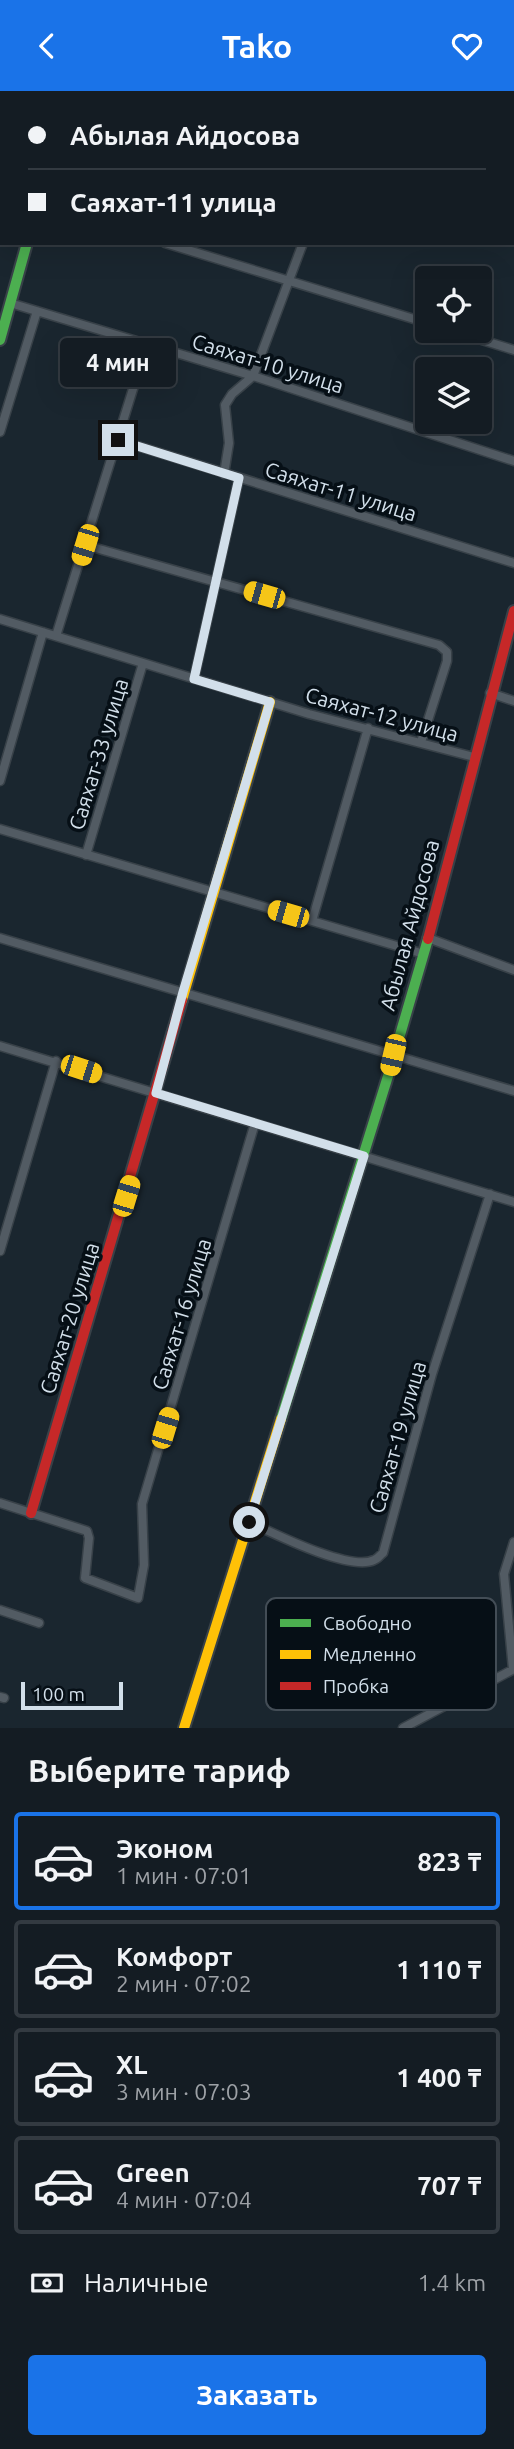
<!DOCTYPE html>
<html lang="ru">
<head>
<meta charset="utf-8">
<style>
	:root { --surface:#141c23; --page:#1d252b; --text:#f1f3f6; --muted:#9da1a6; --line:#333a41; --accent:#1a73e8 }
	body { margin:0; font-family:Ubuntu,sans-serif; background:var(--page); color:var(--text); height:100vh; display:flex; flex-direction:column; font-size:26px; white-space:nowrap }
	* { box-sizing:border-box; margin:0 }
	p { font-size:23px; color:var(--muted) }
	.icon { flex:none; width:38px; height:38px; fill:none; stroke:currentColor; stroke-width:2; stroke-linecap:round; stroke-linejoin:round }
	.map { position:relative; height:1637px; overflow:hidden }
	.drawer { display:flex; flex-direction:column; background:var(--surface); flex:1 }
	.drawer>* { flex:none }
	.top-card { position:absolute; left:0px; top:0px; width:514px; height:154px; box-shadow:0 7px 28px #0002,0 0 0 2px var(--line); display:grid; align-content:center; height:154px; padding:0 28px; background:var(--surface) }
	.tools { position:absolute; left:415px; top:175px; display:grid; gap:14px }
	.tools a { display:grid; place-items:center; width:77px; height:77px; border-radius:7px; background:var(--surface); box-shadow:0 7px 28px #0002,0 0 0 2px var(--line); font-size:35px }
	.scale { position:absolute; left:21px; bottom:18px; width:102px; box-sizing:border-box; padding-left:7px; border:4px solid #d2dfea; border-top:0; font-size:19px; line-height:24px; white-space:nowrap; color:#d2dfea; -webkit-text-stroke:5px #060f16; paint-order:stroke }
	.end { position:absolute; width:32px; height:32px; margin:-16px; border:9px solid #d2dfea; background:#111; box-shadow:0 0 0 4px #111 }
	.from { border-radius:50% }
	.bubble { position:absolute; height:49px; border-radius:7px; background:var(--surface); box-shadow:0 7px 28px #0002,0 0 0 2px var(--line); font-size:23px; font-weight:700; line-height:49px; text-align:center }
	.car { position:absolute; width:21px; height:42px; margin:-21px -10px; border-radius:9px; box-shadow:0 0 5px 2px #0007; background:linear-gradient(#f5c518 24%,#345 0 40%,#f5c518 0 76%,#345 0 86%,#f5c518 0) }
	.top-card b { display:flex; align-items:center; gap:24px; height:66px; font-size:26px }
	.top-card b+b { border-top:2px solid var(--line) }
	.top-card i { width:18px; height:18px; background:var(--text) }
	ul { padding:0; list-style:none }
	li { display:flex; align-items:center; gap:21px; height:98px; margin:0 14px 10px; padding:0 14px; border:4px solid var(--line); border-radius:7px }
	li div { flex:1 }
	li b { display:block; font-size:26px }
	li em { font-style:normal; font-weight:700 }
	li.active { border-color:var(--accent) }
	li>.icon { width:63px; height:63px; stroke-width:1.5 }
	h2 { padding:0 28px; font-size:32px; line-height:84px }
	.pay { display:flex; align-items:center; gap:18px; height:77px; padding:0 28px; font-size:26px }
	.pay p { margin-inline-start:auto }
	.cta { display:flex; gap:14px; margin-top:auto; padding:14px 28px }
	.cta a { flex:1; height:80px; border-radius:7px; background:var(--accent); color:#fff; font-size:28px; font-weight:700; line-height:80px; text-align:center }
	header { display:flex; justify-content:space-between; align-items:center; height:91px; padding:0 28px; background:var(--accent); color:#fff; font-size:32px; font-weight:700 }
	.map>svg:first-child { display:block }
</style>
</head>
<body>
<header><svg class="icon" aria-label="back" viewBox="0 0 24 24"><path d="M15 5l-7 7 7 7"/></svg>Tako<svg class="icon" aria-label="heart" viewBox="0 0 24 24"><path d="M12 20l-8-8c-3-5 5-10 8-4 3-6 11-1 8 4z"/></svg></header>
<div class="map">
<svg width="514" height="1637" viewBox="0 0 514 1637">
	<rect width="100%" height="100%" fill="#1a262f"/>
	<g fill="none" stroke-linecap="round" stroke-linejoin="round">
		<g stroke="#384148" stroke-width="11">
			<path id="street" d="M411,0L416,2
				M15,2L16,0
				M355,2L356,0
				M513,36H514
				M0,55L2,49
				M513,148L514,149
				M165,152L427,232
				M10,212L253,285L514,370
				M453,240L514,259
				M0,341L37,220
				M118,349L514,472
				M224,383L229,352L225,314L232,303L253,285L303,152
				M85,454L439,554L447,561V570L421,651
				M0,528L309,623L474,666
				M56,545L147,253
				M194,588L239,387
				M490,602L514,610
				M0,690L43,541
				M0,738L424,863
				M86,764L143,572
				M312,830L368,637
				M0,847L514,1000
				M428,847L514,879
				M0,955L514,1111
				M0,1160L56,970
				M0,1412L87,1440L89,1447L85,1487L138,1507L144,1474L142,1413L255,1032
				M249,1431C273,1442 350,1481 374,1469C378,1468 380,1464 383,1462L432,1283L490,1103
				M0,1519L39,1532
				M513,1578L504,1483L514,1451
				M0,1606L4,1607
				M403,1637L514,1578"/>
		</g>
		<g stroke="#384148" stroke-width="14">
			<path id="fast" d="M0,249L27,152
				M281,1328L388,985L428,848"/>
		</g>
		<g stroke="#384148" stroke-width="14">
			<path id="slow" d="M69,2L70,0
				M182,909L270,611
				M184,1637L281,1328"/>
		</g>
		<g stroke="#384148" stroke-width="14">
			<path id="jam" d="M428,848L514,520
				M31,1422L182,909"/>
		</g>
		<use href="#street" stroke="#525b63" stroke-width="8"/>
		<use href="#fast" stroke="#4caf50" stroke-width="10"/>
		<use href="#slow" stroke="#ffc107" stroke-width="10"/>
		<use href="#jam" stroke="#c62828" stroke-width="10"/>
	</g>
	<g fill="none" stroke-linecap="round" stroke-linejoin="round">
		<path stroke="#d2dfea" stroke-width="9" d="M118,349L239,387L194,588L270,611L183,901L156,1002L364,1065L249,1431"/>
	</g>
	<g text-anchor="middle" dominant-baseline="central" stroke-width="7" stroke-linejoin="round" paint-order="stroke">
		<g font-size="21" fill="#d2dfea" stroke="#060f16">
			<text transform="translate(268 272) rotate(17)">Саяхат-10 улица</text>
			<text transform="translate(341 400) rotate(17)">Саяхат-11 улица</text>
			<text transform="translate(382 623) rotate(15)">Саяхат-12 улица</text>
			<text transform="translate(98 663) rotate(-73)">Саяхат-33 улица</text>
			<text transform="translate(409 834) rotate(-75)">Абылая Айдосова</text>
			<text transform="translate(181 1223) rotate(-73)">Саяхат-16 улица</text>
			<text transform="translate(69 1227) rotate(-73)">Саяхат-20 улица</text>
			<text transform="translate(397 1346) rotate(-74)">Саяхат-19 улица</text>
		</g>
	</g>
	<rect x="266" y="1507" width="230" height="112" rx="10" fill="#060f16" stroke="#434d56" stroke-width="2"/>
	<rect x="280" y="1528" width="31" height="8" fill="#4caf50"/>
	<rect x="280" y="1559" width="31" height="9" fill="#ffc107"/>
	<rect x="280" y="1591" width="31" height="8" fill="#c62828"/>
	<g font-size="19" fill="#d2dfea">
		<text x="323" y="1539">Свободно</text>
		<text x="323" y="1570">Медленно</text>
		<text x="323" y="1602">Пробка</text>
	</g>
</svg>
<div class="tools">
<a><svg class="icon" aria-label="locate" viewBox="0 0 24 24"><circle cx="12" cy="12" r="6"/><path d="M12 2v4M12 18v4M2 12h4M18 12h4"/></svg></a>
<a><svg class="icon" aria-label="layers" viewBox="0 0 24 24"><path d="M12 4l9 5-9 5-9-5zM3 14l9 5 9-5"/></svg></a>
</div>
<div class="scale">100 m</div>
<i class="end from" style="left:249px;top:1431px"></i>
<i class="end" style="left:118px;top:349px"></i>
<div class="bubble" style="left:60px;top:247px;width:116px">4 мин</div>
<i class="car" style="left:85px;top:454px;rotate:197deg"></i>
<i class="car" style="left:264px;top:504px;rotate:286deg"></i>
<i class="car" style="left:288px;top:823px;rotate:286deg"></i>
<i class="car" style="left:393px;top:964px;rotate:193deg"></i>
<i class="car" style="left:81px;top:978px;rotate:108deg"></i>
<i class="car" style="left:126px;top:1105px;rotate:17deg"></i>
<i class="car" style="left:165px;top:1337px;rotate:17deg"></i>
<div class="top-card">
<b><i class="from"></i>Абылая Айдосова</b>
<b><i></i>Саяхат-11 улица</b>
</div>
</div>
<section class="drawer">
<h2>Выберите тариф</h2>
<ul>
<li class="active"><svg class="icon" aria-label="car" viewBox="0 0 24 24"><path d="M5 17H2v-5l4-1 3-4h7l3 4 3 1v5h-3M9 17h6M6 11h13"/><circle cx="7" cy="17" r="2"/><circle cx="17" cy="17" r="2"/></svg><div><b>Эконом</b><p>1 мин · 07:01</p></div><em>823 ₸</em></li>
<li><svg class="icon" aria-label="car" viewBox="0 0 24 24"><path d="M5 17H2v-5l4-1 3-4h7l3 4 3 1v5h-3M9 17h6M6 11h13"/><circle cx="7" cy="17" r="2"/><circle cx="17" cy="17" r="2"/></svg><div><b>Комфорт</b><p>2 мин · 07:02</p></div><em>1 110 ₸</em></li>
<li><svg class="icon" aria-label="car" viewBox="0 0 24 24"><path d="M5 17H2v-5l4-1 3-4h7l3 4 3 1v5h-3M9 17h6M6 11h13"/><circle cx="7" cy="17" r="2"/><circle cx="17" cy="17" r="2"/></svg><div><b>XL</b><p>3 мин · 07:03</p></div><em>1 400 ₸</em></li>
<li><svg class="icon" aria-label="car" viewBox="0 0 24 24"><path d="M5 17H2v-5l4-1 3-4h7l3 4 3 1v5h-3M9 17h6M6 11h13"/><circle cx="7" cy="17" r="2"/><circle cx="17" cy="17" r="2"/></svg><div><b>Green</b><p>4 мин · 07:04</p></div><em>707 ₸</em></li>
</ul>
<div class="pay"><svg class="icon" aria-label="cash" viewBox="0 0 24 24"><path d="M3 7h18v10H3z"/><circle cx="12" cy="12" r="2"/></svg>Наличные<p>1.4 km</p></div>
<div class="cta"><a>Заказать</a></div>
</section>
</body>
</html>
